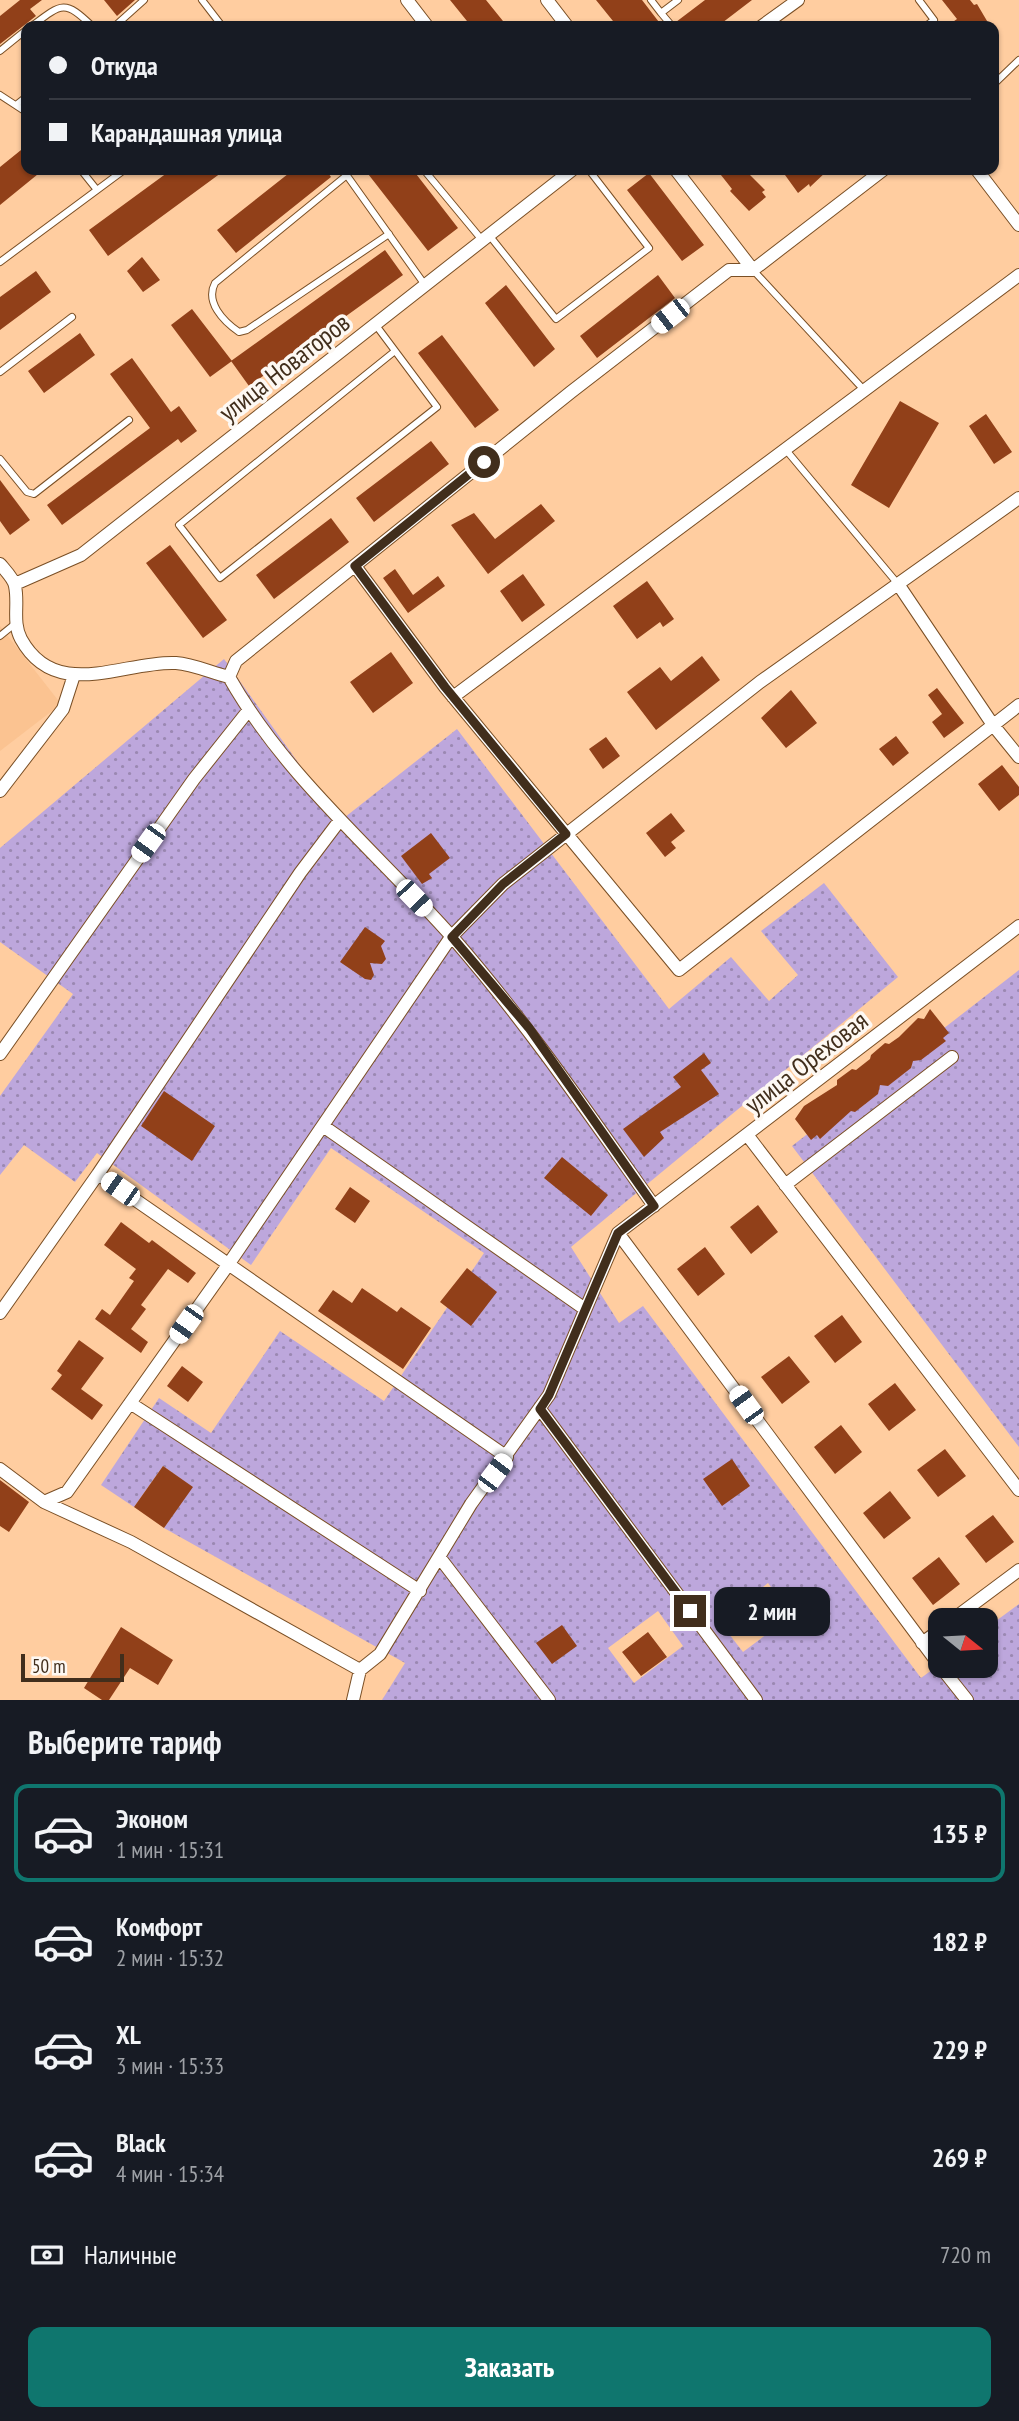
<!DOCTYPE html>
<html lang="ru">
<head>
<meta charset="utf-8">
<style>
	:root { --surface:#171b24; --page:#242831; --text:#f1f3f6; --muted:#9ea1a6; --line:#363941; --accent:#0f766e }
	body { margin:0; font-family:"PT Sans Narrow",sans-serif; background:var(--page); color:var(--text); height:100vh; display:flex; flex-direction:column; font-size:26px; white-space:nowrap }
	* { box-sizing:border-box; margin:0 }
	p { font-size:23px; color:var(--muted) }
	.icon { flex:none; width:38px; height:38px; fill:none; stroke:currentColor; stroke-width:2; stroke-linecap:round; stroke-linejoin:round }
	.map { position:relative; height:1700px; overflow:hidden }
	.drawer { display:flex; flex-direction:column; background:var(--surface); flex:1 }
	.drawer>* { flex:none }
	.top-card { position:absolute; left:21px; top:21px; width:978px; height:154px; border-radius:14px; box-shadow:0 2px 5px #0004; display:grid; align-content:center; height:154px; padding:0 28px; background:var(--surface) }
	.needle { width:46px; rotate:108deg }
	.buttons { position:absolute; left:928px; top:1608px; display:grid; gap:14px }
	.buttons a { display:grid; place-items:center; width:70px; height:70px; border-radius:14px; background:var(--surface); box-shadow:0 2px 5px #0004; font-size:35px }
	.scale { position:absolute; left:21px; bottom:18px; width:103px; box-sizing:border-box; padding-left:7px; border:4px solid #412e1c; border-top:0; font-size:19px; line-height:24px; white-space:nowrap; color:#412e1c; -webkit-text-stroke:5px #fdf8f3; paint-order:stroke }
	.end { position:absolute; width:32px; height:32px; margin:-16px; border:9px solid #412e1c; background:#fff; box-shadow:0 0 0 4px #fff }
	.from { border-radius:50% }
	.bubble { position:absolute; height:49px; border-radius:14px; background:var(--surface); box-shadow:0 2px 5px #0004; font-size:23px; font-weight:700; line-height:49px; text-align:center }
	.car { position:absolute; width:21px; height:42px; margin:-21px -10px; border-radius:9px; box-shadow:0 0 5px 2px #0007; background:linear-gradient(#fff 24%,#345 0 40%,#fff 0 76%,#345 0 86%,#fff 0) }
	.top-card b { display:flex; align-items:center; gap:24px; height:66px; font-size:26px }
	.top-card b+b { border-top:2px solid var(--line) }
	.top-card i { width:18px; height:18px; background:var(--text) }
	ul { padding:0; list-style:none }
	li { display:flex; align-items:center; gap:21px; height:98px; margin:0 14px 10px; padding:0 14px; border:4px solid transparent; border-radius:14px }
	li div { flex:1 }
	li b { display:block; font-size:26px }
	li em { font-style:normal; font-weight:700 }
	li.current { border-color:var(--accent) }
	li>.icon { width:63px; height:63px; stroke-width:1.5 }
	h2 { padding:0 28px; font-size:32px; line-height:84px }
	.pay { display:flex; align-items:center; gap:18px; height:77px; padding:0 28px; font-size:26px }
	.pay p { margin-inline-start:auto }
	.cta { display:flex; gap:14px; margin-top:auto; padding:14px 28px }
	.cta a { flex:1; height:80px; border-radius:14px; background:var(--accent); color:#fff; font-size:28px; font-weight:700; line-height:80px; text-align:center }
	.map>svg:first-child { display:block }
</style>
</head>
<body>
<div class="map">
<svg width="1019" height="1700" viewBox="0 0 1019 1700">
	<defs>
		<pattern id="grass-dots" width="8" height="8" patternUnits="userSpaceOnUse" patternTransform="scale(1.75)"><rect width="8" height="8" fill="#bda7dc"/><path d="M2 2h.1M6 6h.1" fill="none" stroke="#9b88b2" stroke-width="1.8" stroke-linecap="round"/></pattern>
	</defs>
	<rect width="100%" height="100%" fill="#ffcda0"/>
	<path fill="#fbc391" d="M0,626L61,704L0,751Z"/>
	<path fill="url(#grass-dots)" fill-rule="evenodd" d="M224,659L340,821L457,729L669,1009L731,957L769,1001L798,975L761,931L824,883L898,977L571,1247L619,1323L643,1306L921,1678L940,1664L985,1666V1629L1019,1604V1700H382L405,1663L164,1528L192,1487L163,1466L134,1507L101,1485L159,1398L211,1433L280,1331L384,1401L484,1253L331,1148L251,1265L97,1153L75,1182L24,1145L0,1175V1096L73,994L0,942V848ZM768,1583L792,1615L743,1652L719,1621ZM658,1611L683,1646L634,1683L608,1648Z
		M1019,970V1447L792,1146Z"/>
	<path fill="#914019" d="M20,0H42L30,9L36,16L0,44V16Z
		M104,0H135L117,16Z
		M450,0H486L507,26H471Z
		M596,0H642L662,26H617Z
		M705,0H752L718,26H678L676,22Z
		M942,0H970L974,5L977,4L990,26H947L957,19Z
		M26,146V170H43L0,205V167Z
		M171,170H225L108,256L89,230Z
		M293,170H326L331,177L236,253L217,230Z
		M365,170H413L458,228L428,251Z
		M717,170H745L765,190L762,192L766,197L749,211L730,191L732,189Z
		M791,170H828L810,187L809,184L798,193L785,175Z
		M649,173L704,245L682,261L627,190Z
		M385,250L403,275L249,386L231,361Z
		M142,257L160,280L143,292L127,271Z
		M36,271L51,292L0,330V297Z
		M658,275L675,298L597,358L580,336Z
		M506,285L555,349L534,367L485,303Z
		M192,309L232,361L210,377L171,325Z
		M80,333L95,355L44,393L28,371Z
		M442,335L499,410L475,428L418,353Z
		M132,358L171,412L179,406L197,431L181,443L178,439L62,525L47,505L150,428L110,374Z
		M900,401L939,423L889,508L851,485Z
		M986,414L1012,452L994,464L969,426Z
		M431,441L449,464L374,522L356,498Z
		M0,480L30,520L10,535L0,521Z
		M541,504L555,521L488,574L451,525L474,513L495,539Z
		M331,518L349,542L274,599L256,575Z
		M170,545L227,620L203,638L146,563Z
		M395,569L413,595L438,576L445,586L408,613L383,578Z
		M523,574L545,605L522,622L500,591Z
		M647,581L674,619L663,627L660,622L637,639L613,606Z
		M391,652L413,683L373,713L350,682Z
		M702,656L720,680L656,730L627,692L660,667L671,681Z
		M937,688L964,723L944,738L932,722L942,714L928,695Z
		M791,690L817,723L786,748L761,718Z
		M896,736L909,753L893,766L879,749Z
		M606,737L620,756L603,769L589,749Z
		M1002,765L1019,787V795L999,811L978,784Z
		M671,813L685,831L671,842L676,848L665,857L646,833Z
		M431,833L450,858L429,874L432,878L422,884L401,856Z
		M365,927L385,941L381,946L386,959L382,964L370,963L374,975L371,980L365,979L340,962Z
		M930,1009L949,1033L943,1038L946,1041L921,1060L913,1061L911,1068L888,1086L880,1085L878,1094L855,1112L851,1111L820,1139L817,1135L811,1140L795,1119L804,1106L837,1085V1080L852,1069L856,1070L870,1059L871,1055L885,1043L889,1044L899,1037L918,1018L924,1019Z
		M704,1053L711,1063L701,1070L719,1094L660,1132L664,1138L644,1157L623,1129L681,1087L673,1077Z
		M164,1091L215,1126L192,1161L141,1126Z
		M562,1157L608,1195L591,1216L544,1178Z
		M350,1187L370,1201L355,1223L335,1209Z
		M758,1205L778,1232L751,1254L730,1227Z
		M121,1222L149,1243L152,1240L196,1273L188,1283L168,1269L141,1305L146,1309L131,1329L148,1342L141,1353L95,1319L102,1309L110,1315L134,1281L129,1278L136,1269L104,1245Z
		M705,1247L725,1274L698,1296L677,1269Z
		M467,1268L497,1292L471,1326L440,1302Z
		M362,1288L397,1312L401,1307L431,1328L403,1369L318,1311L333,1290L352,1303Z
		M842,1315L862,1342L835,1363L814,1336Z
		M79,1340L104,1358L81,1389L103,1405L92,1420L51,1389L62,1375L57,1371Z
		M789,1356L810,1382L782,1404L761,1377Z
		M182,1366L203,1382L188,1402L167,1386Z
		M895,1383L916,1410L889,1431L868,1404Z
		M841,1425L862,1452L835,1474L814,1447Z
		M945,1449L966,1476L938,1497L917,1470Z
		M732,1459L750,1486L722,1506L703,1479Z
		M163,1466L193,1487L164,1528L134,1507Z
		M0,1480L29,1502L9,1532L0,1526Z
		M890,1491L911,1518L884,1539L863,1513Z
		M993,1515L1014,1542L986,1563L965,1536Z
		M939,1557L960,1584L933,1605L912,1578Z
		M562,1625L577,1646L552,1664L536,1643Z
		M121,1627L173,1660L158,1685L130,1668L109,1700H102L84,1688Z
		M648,1632L667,1657L641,1676L622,1652Z"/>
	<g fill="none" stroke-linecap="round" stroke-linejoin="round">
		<g stroke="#7a4f25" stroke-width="8">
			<path id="lane" d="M202,0L222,26
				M651,0L661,13L678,0
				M919,0L934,20L926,26
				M661,13L672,26
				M32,26C62,3 65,0 92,26
				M115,26L144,0
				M0,51L26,30
				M994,84L1019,60
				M0,95L26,112
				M16,105L26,97
				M81,170L97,190
				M343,170L425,285
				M424,170L482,240
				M347,175L215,283C205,302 223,321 239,332L247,330L389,234
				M489,235L556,319L649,248L589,170
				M0,262L124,170
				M753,270L864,390
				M375,324L437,407L220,578L179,525L395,351
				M0,372L72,317
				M786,450L898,584
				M0,459L27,492L34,494L129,420
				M0,636L16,623"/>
		</g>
		<g stroke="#7a4f25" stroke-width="14">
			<path id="street" d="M407,0L427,26
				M547,0L567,26
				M762,26L798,0
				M676,170L753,270
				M977,170L1019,225
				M0,564C5,570 14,579 15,586C19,604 12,622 21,639C56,703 125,660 176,663C193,664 212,673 229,677C286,778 377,852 453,938C527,1023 589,1114 654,1206
				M355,566L445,687L679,970L1019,705
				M15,584L81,555L572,170
				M898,584L993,725L1019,757
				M229,677L236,661L571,392L729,270H753L883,170
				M453,697L1019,275
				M0,791L63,709L74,675
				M0,1054L194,779L248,711
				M323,1126L585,1309
				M748,1136L1019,1490
				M98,1174L507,1457
				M785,1185L952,1057
				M618,1233L940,1666
				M0,1313L98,1174L300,873L340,820
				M130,1403L420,1591
				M540,1409L756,1700
				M0,1469L44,1502L131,1542L360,1670
				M44,1502L67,1492L228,1265L451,937L503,884L760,682L1019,498
				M440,1558L549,1700
				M952,1620L1019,1570
				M922,1643L940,1630
				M940,1666L967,1700
				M353,1700L360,1670L380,1654L471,1504L549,1395L618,1233L1019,926"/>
		</g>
		<use href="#lane" stroke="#fff" stroke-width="6"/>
		<use href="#street" stroke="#fff" stroke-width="12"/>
	</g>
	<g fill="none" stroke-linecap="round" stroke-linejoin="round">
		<path stroke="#412e1c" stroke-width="9" d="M484,462L355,566L445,687L566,834L503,884L452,937L529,1028L654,1206L618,1233L549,1395L540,1409L690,1611"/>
	</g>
	<g text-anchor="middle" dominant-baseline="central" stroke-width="7" stroke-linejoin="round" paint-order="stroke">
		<g font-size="26" fill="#412e1c" stroke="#fdf8f3">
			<text transform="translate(284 367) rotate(-38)">улица Новаторов</text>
			<text transform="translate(806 1062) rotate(-38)">улица Ореховая</text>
		</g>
	</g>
</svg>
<div class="buttons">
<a><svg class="needle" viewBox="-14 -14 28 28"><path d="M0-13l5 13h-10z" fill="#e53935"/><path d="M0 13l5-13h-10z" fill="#9ea1a6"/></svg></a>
</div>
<div class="scale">50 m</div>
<i class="end from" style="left:484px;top:462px"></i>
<i class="end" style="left:690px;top:1611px"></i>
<div class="bubble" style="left:714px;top:1587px;width:116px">2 мин</div>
<i class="car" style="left:670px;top:316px;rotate:232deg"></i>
<i class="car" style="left:148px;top:843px;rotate:216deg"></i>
<i class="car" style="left:414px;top:898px;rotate:136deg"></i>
<i class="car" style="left:120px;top:1189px;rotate:305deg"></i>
<i class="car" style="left:186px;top:1324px;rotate:215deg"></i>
<i class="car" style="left:746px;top:1405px;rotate:324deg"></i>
<i class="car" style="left:495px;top:1473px;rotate:37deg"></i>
<div class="top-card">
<b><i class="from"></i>Откуда</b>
<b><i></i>Карандашная улица</b>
</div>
</div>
<section class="drawer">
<h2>Выберите тариф</h2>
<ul>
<li class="current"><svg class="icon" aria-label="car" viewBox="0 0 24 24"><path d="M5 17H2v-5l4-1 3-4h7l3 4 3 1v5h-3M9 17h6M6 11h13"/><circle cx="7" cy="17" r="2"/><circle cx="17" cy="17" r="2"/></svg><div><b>Эконом</b><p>1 мин · 15:31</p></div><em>135 ₽</em></li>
<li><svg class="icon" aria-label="car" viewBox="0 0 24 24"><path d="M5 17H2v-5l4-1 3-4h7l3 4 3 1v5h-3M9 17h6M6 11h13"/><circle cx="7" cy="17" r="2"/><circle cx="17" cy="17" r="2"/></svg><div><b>Комфорт</b><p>2 мин · 15:32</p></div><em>182 ₽</em></li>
<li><svg class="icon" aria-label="car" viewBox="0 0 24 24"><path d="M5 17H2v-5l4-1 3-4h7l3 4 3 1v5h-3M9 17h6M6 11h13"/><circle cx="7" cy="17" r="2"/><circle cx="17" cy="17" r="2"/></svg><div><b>XL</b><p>3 мин · 15:33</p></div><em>229 ₽</em></li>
<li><svg class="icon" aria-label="car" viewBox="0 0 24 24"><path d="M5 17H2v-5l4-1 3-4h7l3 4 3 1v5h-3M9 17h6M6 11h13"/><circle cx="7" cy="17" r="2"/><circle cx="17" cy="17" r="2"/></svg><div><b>Black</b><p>4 мин · 15:34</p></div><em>269 ₽</em></li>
</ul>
<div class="pay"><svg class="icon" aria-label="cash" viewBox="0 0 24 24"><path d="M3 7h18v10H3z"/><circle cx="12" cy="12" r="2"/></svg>Наличные<p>720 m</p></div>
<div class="cta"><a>Заказать</a></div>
</section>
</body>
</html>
